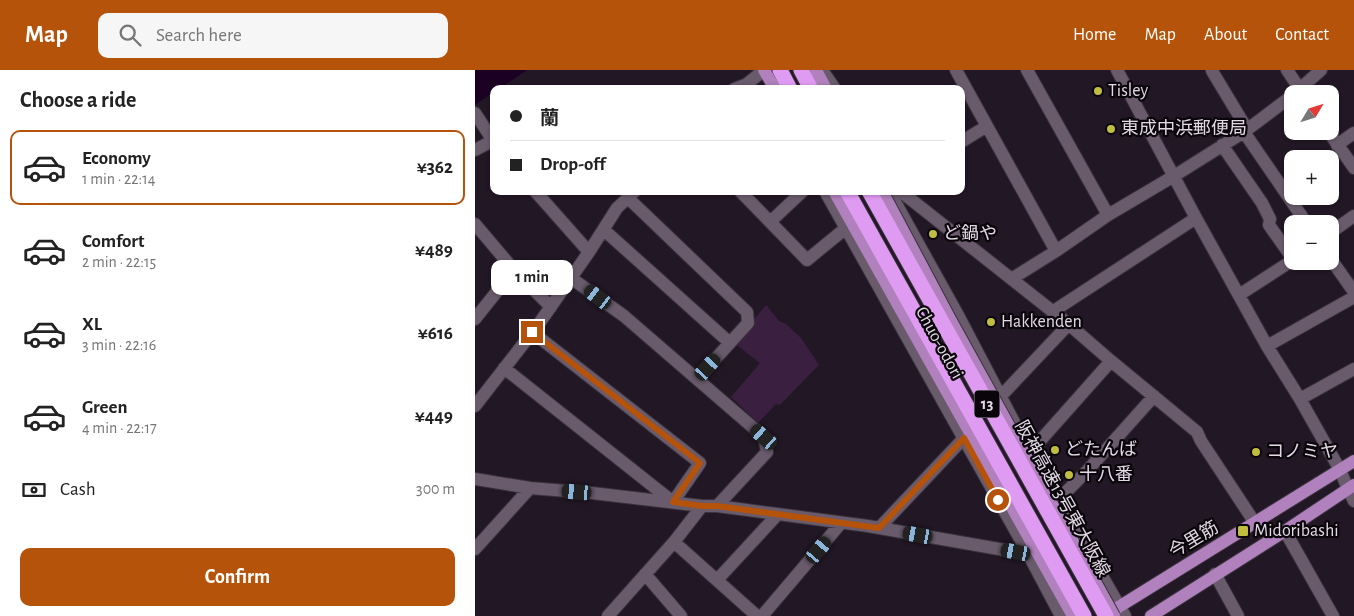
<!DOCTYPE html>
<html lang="en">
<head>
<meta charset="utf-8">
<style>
	:root { --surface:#fff; --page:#f6f6f6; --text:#222; --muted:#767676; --line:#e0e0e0; --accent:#b45309 }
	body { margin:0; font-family:"Alegreya Sans","Noto Sans JP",sans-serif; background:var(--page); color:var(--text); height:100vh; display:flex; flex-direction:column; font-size:19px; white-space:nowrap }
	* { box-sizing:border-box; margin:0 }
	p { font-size:16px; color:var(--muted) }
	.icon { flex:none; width:28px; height:28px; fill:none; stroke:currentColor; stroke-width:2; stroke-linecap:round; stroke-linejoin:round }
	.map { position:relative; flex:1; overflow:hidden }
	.side { display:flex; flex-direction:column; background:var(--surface); width:475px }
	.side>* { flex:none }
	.banner { position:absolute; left:15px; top:15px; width:475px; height:110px; border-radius:10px; box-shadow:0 1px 4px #0004; display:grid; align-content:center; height:110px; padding:0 20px; background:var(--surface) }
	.needle { width:32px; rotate:52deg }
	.tools { position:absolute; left:809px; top:15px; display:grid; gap:10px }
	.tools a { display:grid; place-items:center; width:55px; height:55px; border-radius:10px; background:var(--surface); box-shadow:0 1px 4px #0004; font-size:25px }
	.end { position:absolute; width:22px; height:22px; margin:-11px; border:6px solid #b45309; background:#fff; box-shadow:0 0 0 2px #fff }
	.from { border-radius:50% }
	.bubble { position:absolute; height:35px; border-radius:10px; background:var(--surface); box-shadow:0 1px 4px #0004; font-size:16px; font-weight:600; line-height:35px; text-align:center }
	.car { position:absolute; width:15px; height:30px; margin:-15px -8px; border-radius:6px; box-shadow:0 0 4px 1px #0007; background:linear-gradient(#222 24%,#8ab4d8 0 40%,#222 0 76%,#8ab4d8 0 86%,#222 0) }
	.banner b { display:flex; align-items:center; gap:18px; height:48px; font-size:19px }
	.banner b+b { border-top:1px solid var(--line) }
	.banner i { width:12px; height:12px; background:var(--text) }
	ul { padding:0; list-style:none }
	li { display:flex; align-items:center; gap:15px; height:75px; margin:0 10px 8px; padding:0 10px; border:2px solid transparent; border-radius:10px }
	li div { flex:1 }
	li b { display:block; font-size:19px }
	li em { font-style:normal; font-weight:600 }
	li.on { border-color:var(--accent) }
	li>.icon { width:45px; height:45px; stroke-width:1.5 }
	h2 { padding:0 20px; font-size:22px; line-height:60px }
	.pay { display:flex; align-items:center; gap:12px; height:55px; padding:0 20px; font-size:19px }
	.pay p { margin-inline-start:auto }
	.action { display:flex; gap:10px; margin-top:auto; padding:10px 20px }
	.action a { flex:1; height:58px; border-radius:10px; background:var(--accent); color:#fff; font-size:20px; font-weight:600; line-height:58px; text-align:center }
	header { display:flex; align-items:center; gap:30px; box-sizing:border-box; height:70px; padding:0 25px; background:var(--accent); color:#fff }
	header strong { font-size:24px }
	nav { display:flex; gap:28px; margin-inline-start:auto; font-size:18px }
	.search { width:350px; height:45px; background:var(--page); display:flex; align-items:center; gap:12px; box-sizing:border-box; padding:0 18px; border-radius:10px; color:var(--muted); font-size:19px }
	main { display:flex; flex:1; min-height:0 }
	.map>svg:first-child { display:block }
</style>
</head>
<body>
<header>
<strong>Map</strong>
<div class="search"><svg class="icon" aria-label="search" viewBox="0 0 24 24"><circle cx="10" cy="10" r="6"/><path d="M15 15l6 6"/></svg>Search here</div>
<nav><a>Home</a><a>Map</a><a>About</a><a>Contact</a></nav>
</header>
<main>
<section class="side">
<h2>Choose a ride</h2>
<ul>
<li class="on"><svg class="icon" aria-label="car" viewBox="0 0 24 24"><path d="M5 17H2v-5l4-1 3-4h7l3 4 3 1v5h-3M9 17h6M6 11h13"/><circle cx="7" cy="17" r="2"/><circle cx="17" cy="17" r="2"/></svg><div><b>Economy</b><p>1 min · 22:14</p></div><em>¥362</em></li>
<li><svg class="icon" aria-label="car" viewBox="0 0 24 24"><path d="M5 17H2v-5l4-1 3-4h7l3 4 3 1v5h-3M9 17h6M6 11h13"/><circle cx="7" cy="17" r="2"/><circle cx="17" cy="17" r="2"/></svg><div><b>Comfort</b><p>2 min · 22:15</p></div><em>¥489</em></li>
<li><svg class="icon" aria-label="car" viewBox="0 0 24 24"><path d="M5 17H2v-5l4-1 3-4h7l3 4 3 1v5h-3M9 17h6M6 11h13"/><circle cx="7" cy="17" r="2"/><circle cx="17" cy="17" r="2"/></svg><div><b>XL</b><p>3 min · 22:16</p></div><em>¥616</em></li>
<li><svg class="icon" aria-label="car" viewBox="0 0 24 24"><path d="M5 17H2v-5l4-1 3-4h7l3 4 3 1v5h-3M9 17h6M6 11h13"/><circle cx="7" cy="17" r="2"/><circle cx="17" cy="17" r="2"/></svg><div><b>Green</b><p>4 min · 22:17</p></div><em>¥449</em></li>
</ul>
<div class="pay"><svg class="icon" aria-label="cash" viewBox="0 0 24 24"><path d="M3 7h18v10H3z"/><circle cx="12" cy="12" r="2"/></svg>Cash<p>300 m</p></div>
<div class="action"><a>Confirm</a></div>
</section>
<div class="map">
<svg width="879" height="546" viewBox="0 0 879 546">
	<rect width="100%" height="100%" fill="#221725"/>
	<path fill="#3a1f41" d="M291,235L304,251L311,254L326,268L344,295L305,335L301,334L283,353L256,327L285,293L259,273Z"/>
	<path fill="#1c0024" d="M0,0H52L24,19H19V22L0,35Z"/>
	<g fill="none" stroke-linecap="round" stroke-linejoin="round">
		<g stroke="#3a323d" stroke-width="14">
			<path id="minor" d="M347,0L360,19
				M481,0L581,181
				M552,0L633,145
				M642,0L721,148L792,276L825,329L865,400L873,419L879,431
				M812,0L828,24
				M737,1L772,59
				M259,19L272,14L289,0
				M819,24L846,0
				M0,43L19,72
				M853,61L879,98
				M769,62L832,154
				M486,72L512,56
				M747,75L787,133L795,149L794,155L818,189
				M862,75L879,63
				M0,80L19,70
				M60,121L114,182
				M265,121L332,190L371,158
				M350,121L549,476L586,546
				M414,121L484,247L540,354L650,546
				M424,121L429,124L591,252L636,291L722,362L726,371L780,453
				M153,128L272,242L273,253L222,309
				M295,152L328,121
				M0,154L39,200L76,237
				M129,160L255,273
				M855,163L879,146
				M855,188L879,222
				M96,208L149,246L289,367L292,382L242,436
				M538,208L581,181L633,145L699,106L769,62L818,25
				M764,225L818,190
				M577,242L721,148
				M0,249L39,200
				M792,276L879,227
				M29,298L198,432L225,393L57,262
				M526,326L594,254
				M825,329L879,299
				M0,336L63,255L114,182L142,138L160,121
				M556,381L636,291
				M0,409L55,418L117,423L227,436H242L393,456L541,482L549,476
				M584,429L612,401L679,326
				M404,458L489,368
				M810,461L858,546
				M199,472L282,546
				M0,479L55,418
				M170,504L206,546
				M740,504L763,546
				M242,510L303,444
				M133,546L199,472L227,436
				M287,546L366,453"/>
		</g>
		<g stroke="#3a323d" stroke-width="14">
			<path id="major" d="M289,0L300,19
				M341,0L351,19
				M359,121L598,546
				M629,546L879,391
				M676,546L810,461L879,415"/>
		</g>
		<g stroke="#3a323d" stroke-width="17">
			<path id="highway" d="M305,0L315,19
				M326,0L336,19
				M372,121L609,546"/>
		</g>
		<use href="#minor" stroke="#695b6c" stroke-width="12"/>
		<use href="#major" stroke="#b081bc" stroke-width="12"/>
		<use href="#highway" stroke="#df9af2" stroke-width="15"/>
		<g stroke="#3a323d" stroke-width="14" stroke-linecap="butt">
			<path id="major-bridge" d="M407,121L475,249L639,546"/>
		</g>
		<g stroke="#3a323d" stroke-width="17" stroke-linecap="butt">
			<path id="highway-bridge" d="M394,121L631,546"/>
		</g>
		<use href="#major-bridge" stroke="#b081bc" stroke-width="12"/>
		<use href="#highway-bridge" stroke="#df9af2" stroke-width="15"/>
	</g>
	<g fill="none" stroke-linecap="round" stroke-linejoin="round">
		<path stroke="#b45309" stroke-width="6" d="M57,262L225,393L198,432L227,436H242L404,458L489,368L523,430"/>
	</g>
	<g fill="#bfbe41" stroke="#09050a" stroke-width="2">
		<circle cx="623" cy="21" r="5"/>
		<circle cx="636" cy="59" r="5"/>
		<circle cx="458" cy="164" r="5"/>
		<circle cx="516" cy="252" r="5"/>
		<circle cx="580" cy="380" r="5"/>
		<circle cx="781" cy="382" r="5"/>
		<circle cx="594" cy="405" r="5"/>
		<rect x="762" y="455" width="12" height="12" rx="2.5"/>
	</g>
	<g text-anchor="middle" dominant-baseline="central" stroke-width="4.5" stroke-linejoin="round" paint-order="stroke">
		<rect fill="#09050a" stroke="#a099a2" stroke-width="1" x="499.5" y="320.5" width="25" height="27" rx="4"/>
		<g font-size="16" font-weight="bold" fill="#e1d9e3">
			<text x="512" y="334">13</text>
		</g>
		<g font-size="18" fill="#e1d9e3" stroke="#09050a" text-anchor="start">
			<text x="633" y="21">Tisley</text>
			<text x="646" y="59">東成中浜郵便局</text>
			<text x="468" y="164">ど鍋や</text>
			<text x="526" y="252">Hakkenden</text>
			<text x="590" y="380">どたんば</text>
			<text x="791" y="382">コノミヤ</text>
			<text x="604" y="405">十八番</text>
			<text x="779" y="461">Midoribashi</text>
		</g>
		<g font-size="18" fill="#e1d9e3" stroke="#09050a">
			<text transform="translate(464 273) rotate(61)">Chuo-odori</text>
			<text transform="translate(587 429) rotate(61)">阪神高速13号東大阪線</text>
			<text transform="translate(719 470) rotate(-31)">今里筋</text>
		</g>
	</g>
</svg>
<div class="tools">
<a><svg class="needle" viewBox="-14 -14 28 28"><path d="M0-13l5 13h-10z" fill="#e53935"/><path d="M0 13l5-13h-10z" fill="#767676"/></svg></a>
<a>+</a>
<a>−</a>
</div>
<i class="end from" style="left:523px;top:430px"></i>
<i class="end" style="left:57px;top:262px"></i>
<div class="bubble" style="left:16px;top:190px;width:82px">1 min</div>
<i class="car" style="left:123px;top:227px;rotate:307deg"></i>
<i class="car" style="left:233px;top:297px;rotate:42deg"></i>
<i class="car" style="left:289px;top:367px;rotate:311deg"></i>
<i class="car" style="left:102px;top:422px;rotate:275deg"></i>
<i class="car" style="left:443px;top:465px;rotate:280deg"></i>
<i class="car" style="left:344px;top:480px;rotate:40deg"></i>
<i class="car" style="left:541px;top:482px;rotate:280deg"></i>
<div class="banner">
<b><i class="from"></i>蘭</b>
<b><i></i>Drop-off</b>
</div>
</div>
</main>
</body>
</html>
